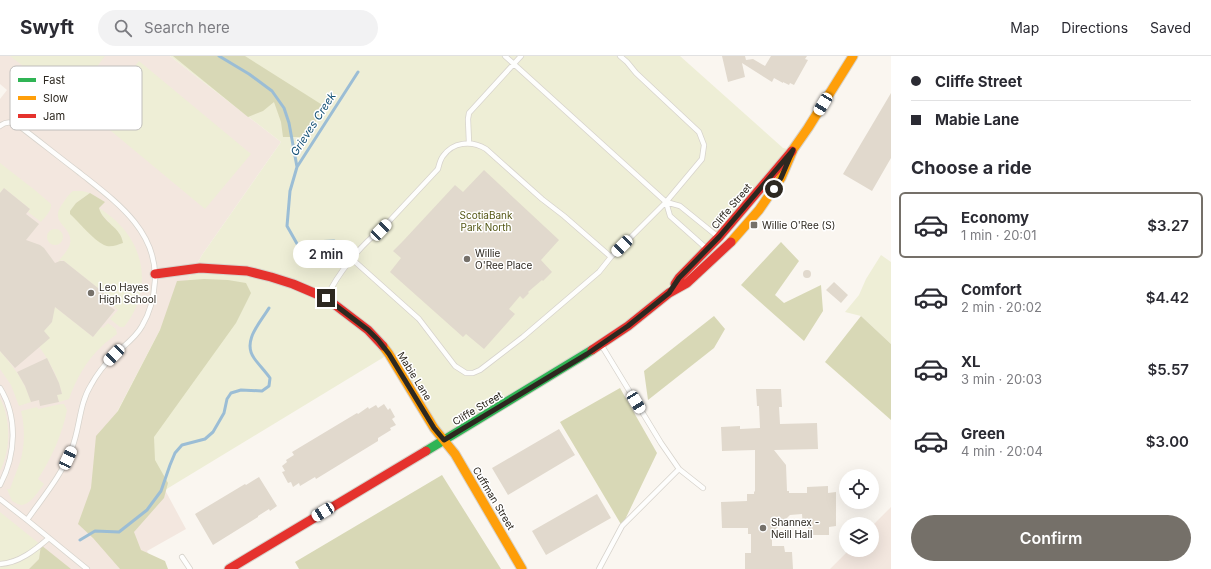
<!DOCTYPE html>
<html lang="en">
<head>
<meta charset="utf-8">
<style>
	:root { --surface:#fff; --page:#f2f2f3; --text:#2b2b33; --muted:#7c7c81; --line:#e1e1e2; --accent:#757069 }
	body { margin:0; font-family:Inter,sans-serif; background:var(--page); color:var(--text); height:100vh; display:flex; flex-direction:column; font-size:15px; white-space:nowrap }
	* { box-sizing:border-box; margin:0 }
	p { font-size:13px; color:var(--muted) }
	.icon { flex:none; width:22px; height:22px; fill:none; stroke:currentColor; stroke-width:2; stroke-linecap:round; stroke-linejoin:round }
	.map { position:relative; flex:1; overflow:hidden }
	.details { display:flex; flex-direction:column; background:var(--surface); width:320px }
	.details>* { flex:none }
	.top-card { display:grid; align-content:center; height:88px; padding:0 20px; background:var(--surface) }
	.controls { position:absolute; left:839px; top:413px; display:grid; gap:8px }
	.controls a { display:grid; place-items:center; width:40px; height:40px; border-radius:50%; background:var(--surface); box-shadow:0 4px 16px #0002; font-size:20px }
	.end { position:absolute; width:18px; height:18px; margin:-9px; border:5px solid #2d2820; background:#fff; box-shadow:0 0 0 2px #fff }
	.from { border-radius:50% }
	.bubble { position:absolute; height:28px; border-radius:14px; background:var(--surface); box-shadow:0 4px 16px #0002; font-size:13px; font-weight:600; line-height:28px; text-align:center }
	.car { position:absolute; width:12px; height:24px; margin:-12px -6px; border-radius:5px; box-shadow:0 0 3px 1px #0007; background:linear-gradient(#fff 24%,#345 0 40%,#fff 0 76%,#345 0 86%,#fff 0) }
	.top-card b { display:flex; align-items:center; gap:14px; height:38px; font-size:15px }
	.top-card b+b { border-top:1px solid var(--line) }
	.top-card i { width:10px; height:10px; background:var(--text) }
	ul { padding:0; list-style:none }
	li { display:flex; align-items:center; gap:12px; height:66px; margin:0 8px 6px; padding:0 12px; border:2px solid transparent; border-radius:6px }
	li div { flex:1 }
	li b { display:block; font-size:15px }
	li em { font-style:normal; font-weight:600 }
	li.current { border-color:var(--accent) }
	li>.icon { width:36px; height:36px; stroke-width:1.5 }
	h2 { padding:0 20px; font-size:18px; line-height:48px }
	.button { display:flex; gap:8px; margin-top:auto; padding:8px 20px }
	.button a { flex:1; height:46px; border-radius:24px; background:var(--accent); color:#fff; font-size:16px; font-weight:600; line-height:46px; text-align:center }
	header { display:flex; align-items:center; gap:24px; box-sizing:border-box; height:56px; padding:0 20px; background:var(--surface); border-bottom:1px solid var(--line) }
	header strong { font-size:19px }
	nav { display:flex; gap:22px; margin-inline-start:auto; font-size:14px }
	.search { width:280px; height:36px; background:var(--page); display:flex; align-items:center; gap:10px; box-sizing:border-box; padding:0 14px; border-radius:22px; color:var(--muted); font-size:15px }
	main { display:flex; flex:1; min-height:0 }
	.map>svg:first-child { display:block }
</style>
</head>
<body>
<header>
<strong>Swyft</strong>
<div class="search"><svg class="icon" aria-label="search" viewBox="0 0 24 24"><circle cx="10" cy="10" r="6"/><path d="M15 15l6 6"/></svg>Search here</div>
<nav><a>Map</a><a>Directions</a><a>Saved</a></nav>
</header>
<main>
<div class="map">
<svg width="891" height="513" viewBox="0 0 891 513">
	<rect width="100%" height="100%" fill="#faf6f0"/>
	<path fill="#f3e7df" d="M0,0H170L281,86L202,199L160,274L117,356L165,434L186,473L147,495L156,513H0V43L7,34L0,28Z
		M891,451V513H830L849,494H872V470Z"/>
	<path fill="#eeeed6" d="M10,0H105L70,46Z
		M170,0H680L783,92L793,94L669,237L444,384L389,298L165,434L117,356L160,274L202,199L281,86Z
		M139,5L251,98L205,153L93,60Z
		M0,107L36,135L51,148C52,155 45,161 41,166L28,156L30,153L4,132L0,137Z
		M73,135H82L90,137L76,147L71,158L76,163L109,166L100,157L99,152C105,156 111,160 116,165C147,194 151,238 124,271H120L110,263L118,254L109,246V243L108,240L64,205L62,204L58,206C62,200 68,195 70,188C74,169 47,168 63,147C66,142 69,138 73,135Z
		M47 181a8 8 0 1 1 16 0a8 8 0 1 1-16 0Z
		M881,199L891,206V288L861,260L845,256L859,239L866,223Z
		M50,247L93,281L101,271L103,272L108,267L116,273L117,278C112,282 107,285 102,290C86,305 76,323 69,343L59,346L57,339L62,337C56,316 46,298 32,282C49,269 57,271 50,247Z
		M0,295C14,311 25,326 31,346L19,350L11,329L0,313Z
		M0,342C11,364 11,393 0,415Z
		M61,348H64L67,354C62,379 52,401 38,423L44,428C39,434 31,449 21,449C18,448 15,447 12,445L7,433H10C13,424 17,415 20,406C25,391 25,370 21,355L37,351L38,353Z
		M0,456L41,489L39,503L29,513H0Z"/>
	<path fill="#d8d8b6" d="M173,0H245L324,50L307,81H283L281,66L274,46L263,55L248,61Z
		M90,137L105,146L99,152C103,167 121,171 123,187C117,189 110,192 104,189C93,184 80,167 70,158V155L76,147Z
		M781,186L799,205L775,239L784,247L821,229L823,255L804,285L741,229Z
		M204,223L228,224L246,227L251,237L236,267L154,381L155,404L168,427L164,442L134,476L141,494L165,505L168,513H120L93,482L78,468L91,432L96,380L118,355L160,274L177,225Z
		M714,260L725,273L714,292L648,344L644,315Z
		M861,260L891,288V364L825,306Z
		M620,332L657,397L622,470L560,366Z
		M442,419L501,513H299L295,506Z
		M41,489L71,513H29L39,503Z"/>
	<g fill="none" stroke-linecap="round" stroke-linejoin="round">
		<path stroke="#9bbdd5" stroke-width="3" d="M219,0L249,18L272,35L284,52L289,67L297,111
			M300,193L312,186L334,185
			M296,201L300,193L287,170L290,135L297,111L358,16
			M80,484L95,475L119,476L147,454L161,435L170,409L175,397L182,389L205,383L213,376L224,357L227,343L231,337L241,334L262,335L269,330L270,322C265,315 259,309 254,302C242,285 260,267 269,252"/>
	</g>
	<path fill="#e1d9cd" d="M722,0H745L746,4L753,3L765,10L771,0H807L805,3L808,4L794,29L790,27L789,29L783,26V27L774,22L772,26L742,7L745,21L728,26Z
		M891,37V102L872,135L843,118Z
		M484,114L559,184L541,204L552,216L543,225L542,224L528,236L529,237L523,243L520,240L509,253L515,258L484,293L466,278L463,281L390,216L401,202L393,195L403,185L455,129L463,136Z
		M4,132L30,153L26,158L39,168L26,184L40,189L44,192L55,207L60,205H64L108,240L109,243L108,249L115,254L93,281L55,251L52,266L44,275L50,282L15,312L0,295V137Z
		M803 218a4 4 0 1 1 8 0a4 4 0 1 1-8 0Z
		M834,226L848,239L841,247L826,234Z
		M47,302L59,327L62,338L57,339L59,346L40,350L39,344L31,346L25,330L17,316Z
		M756,333H781L782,351H779L780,368L817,367L818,393L774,394L786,409L787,435H789V437H807V431L828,430V437L836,436V470L829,471V479H808V471H803L802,458L790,459L772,477V490H784L785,496H792L793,513H745V497H751V478H748V472H722L721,446L747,445V438H754V435L755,436V394L722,395L721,371L740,370V373L760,372L759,350H757Z
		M384,348L388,354L390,352L395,361L392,363L396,369L390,372L391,374L378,382V385L316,423L315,421L300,430L299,427L293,431L291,426L288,427L282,416L285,415L282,410L287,406L286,404L294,399L292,396L357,357L358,358L368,351L369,353L376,349L378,352Z
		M559,373L575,399L508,439L492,412Z
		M259,421L277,450L270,455L269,453L258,460V461L213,489L195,458L245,428L246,429Z
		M597,438L611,462L546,499L532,475Z"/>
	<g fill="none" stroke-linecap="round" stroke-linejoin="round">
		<g stroke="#d7d3cc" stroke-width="6">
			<path id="lane" d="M505,0L666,146L680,150L717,180
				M0,70C6,65 11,66 18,69C39,85 59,101 80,117C115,145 157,174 155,224C154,241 151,255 142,270C135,283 123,290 113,300C104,309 97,318 91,329C79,348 80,372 72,392C62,419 43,441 27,464
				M469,87L468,63L469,57L521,0
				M666,146L670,160L707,193
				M352,203L419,263L455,310L466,317H473L480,314L523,281L599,216L611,201L666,146L702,103L704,89L699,76L636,17L627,6L620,0
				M327,241C336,220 362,187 381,174L438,113C439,109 440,104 443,100C453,86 471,84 486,93L542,143L564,160L611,201
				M602,290L661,387L679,413L703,432
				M0,332C18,361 16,399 0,429
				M0,443L27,464L87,513
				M182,501L190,513
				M0,508C19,507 35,494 49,482
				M599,513L622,470L679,413"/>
		</g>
		<g stroke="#d7d3cc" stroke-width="11">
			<path id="fast" d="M426,395L592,294"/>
		</g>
		<g stroke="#d7d3cc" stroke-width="11">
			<path id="slow" d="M792,95L808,72L853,0
				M731,186L759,154L781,122L793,94
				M383,290L389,298L434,372L455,398L522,513"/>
		</g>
		<g stroke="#d7d3cc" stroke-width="11">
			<path id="jam" d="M155,218L200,212L247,215L271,221L293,228L326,242L368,274L383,290
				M675,228L679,222L719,181L792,95
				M592,294L628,270L669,237L687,227L731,186
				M229,513L426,395"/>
		</g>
		<use href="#lane" stroke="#fefefd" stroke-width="4.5"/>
		<use href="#fast" stroke="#30b455" stroke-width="9"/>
		<use href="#slow" stroke="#ff9f0a" stroke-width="9"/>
		<use href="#jam" stroke="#e5322d" stroke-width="9"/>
	</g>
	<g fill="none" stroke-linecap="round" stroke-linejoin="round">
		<path stroke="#2d2820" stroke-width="5" d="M326,242L368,274L378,284L389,298L434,372L444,384L587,298L628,270L669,237L679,222L719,181L793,94L781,122L774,133"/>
	</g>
	<g fill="#757069" stroke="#fff" stroke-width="1.5">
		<rect x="750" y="165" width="8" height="8" rx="2"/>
		<circle cx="467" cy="203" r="4"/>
		<circle cx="91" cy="237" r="4"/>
		<circle cx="763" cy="472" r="4"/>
	</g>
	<g text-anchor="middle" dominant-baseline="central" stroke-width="3" stroke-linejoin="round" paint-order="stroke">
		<g font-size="10" fill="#2d2820" stroke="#fff">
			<text transform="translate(731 150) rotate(-50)">Cliffe Street</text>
			<text transform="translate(415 320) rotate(58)">Mabie Lane</text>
			<text transform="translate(477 352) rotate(-31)">Cliffe Street</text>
			<text transform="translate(494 442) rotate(59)">Cuffman Street</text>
		</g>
		<g font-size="10" fill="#545614" stroke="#fff">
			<text x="486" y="159">ScotiaBank<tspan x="486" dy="12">Park North</tspan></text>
		</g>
		<g font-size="10" fill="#2d2820" stroke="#fff" text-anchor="start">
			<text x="762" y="169">Willie O'Ree (S)</text>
			<text x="475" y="197">Willie<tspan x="475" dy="12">O'Ree Place</tspan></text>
			<text x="99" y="231">Leo Hayes<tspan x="99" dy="12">High School</tspan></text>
			<text x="771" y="466">Shannex -<tspan x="771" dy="12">Neill Hall</tspan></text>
		</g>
		<g font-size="11" font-style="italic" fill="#135075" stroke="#fff">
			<text transform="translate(313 68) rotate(-57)">Grieves Creek</text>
		</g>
	</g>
	<rect x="10" y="10" width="132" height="64" rx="6" fill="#fff" stroke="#c0bebc" stroke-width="1"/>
	<rect x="18" y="22" width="18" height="4" fill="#30b455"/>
	<rect x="18" y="40" width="18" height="4" fill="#ff9f0a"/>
	<rect x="18" y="58" width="18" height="4" fill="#e5322d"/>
	<g font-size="11" fill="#2d2820">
		<text x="43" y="28">Fast</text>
		<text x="43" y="46">Slow</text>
		<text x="43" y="64">Jam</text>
	</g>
</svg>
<div class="controls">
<a><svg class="icon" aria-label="locate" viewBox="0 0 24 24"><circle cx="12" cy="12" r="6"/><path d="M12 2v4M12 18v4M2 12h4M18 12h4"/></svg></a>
<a><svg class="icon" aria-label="layers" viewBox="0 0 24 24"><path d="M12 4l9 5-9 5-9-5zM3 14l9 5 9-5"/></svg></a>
</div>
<i class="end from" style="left:774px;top:133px"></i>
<i class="end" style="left:326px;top:242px"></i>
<div class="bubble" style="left:293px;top:184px;width:66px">2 min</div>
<i class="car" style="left:823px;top:48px;rotate:211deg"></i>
<i class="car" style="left:381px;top:174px;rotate:44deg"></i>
<i class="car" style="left:622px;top:190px;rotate:225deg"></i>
<i class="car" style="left:114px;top:299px;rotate:224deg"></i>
<i class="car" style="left:636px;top:346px;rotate:149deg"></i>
<i class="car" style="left:68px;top:402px;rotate:25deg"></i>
<i class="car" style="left:323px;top:456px;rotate:239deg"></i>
</div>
<section class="details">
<div class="top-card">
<b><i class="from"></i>Cliffe Street</b>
<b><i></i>Mabie Lane</b>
</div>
<h2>Choose a ride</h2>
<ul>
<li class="current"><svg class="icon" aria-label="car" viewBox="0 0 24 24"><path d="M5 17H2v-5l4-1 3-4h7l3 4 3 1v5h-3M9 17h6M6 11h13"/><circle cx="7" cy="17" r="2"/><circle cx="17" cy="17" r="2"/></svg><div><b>Economy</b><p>1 min · 20:01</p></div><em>$3.27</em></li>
<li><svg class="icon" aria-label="car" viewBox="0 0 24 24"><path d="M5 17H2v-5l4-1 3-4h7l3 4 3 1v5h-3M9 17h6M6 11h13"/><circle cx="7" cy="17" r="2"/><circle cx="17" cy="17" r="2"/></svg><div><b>Comfort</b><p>2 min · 20:02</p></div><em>$4.42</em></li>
<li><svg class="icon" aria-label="car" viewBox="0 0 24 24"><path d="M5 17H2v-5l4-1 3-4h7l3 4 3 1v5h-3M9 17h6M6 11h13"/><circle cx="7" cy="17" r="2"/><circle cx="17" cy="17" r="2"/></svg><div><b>XL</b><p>3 min · 20:03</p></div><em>$5.57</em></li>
<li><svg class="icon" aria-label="car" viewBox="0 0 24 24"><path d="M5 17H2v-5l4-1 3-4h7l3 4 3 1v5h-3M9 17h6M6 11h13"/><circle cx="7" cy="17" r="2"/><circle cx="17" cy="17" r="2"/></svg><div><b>Green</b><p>4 min · 20:04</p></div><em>$3.00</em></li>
</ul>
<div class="button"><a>Confirm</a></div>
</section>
</main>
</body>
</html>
